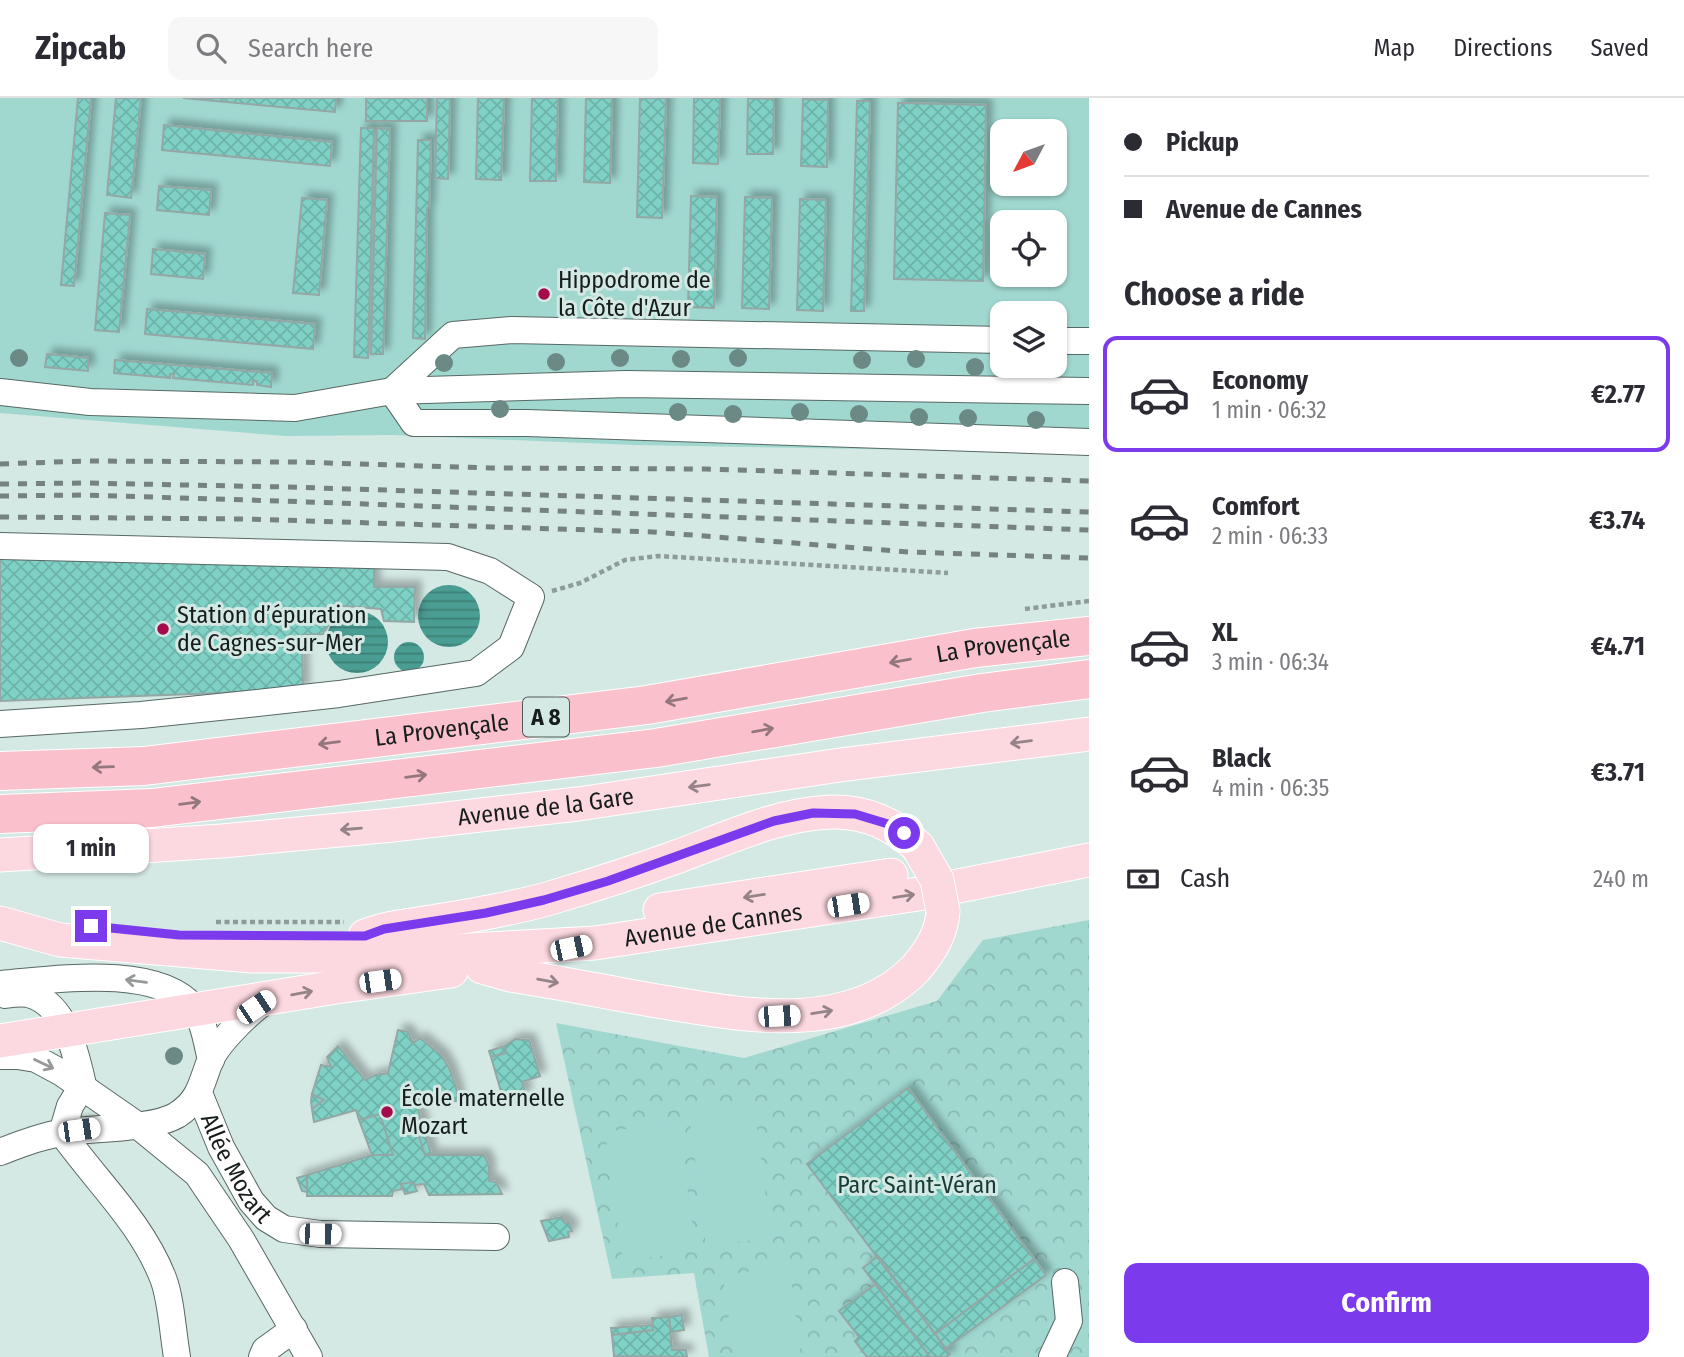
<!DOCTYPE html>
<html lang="en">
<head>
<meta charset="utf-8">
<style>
	:root { --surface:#fff; --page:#f7f7f7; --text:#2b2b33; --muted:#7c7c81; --line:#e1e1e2; --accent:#7c3aed }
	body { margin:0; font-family:"Fira Sans Condensed",sans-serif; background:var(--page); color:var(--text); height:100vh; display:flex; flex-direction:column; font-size:26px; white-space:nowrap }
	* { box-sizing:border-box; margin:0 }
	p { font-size:23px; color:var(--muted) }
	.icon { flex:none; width:38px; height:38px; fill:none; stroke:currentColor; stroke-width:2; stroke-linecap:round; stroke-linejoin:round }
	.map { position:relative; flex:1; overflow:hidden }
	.panel { display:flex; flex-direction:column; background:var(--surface); width:595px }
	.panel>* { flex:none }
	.guide { display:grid; align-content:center; height:154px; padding:0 35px; background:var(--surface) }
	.needle { width:46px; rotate:229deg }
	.tools { position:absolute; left:990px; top:21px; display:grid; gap:14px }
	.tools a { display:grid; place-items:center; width:77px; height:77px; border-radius:14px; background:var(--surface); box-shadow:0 2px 5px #0004; font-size:35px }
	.end { position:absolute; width:32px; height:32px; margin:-16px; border:9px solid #7c3aed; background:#fff; box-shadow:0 0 0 4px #fff }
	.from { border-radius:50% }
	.bubble { position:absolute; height:49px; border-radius:14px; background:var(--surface); box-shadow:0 2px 5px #0004; font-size:23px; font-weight:700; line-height:49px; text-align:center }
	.car { position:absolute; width:21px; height:42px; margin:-21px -10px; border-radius:9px; box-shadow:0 0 5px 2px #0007; background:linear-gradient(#fff 24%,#345 0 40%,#fff 0 76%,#345 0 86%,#fff 0) }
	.guide b { display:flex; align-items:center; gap:24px; height:66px; font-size:26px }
	.guide b+b { border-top:2px solid var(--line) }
	.guide i { width:18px; height:18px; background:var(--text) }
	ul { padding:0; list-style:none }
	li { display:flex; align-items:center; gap:21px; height:116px; margin:0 14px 10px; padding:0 21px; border:4px solid transparent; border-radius:14px }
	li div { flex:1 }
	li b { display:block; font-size:26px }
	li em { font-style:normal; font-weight:700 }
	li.active { border-color:var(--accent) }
	li>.icon { width:63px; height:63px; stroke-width:1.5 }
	h2 { padding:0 35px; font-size:32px; line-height:84px }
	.pay { display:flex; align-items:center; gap:18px; height:77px; padding:0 35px; font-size:26px }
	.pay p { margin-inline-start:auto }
	.primary-button { display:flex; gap:14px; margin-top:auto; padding:14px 35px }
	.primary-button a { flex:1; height:80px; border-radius:14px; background:var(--accent); color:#fff; font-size:28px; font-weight:700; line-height:80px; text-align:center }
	header { display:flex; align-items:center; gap:42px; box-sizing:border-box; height:98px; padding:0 35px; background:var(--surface); border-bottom:2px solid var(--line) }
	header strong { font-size:33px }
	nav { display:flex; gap:38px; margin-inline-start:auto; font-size:24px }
	.search { width:490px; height:63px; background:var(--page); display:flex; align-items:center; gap:18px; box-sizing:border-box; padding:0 24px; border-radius:14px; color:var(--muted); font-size:26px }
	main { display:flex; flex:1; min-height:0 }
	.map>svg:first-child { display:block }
</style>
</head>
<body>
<header>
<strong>Zipcab</strong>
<div class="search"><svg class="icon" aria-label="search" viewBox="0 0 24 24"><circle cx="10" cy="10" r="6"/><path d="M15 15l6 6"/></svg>Search here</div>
<nav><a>Map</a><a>Directions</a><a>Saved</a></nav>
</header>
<main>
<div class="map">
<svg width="1089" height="1259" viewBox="0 0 1089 1259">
	<defs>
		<pattern id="park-crowns" width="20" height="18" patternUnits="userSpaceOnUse" patternTransform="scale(1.75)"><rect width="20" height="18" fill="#a0d8d0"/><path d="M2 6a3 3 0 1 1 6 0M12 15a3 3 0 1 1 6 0" fill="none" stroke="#89b9b2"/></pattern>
		<pattern id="water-rules" width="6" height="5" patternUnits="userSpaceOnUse" patternTransform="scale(1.75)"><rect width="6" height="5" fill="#4a9d92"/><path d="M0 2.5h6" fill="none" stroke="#3d7f76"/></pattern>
		<pattern id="building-cross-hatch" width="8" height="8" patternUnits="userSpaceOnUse" patternTransform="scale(1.75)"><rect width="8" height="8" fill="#7fd1c5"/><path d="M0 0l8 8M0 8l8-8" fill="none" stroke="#6db3a9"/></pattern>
		<filter id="shadow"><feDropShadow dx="6" dy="-6" stdDeviation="3.5" flood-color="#0004"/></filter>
	</defs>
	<rect width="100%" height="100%" fill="#d4e8e4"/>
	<path fill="url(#park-crowns)" d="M1089,822V1259H709L694,1175L612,1181L556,925L744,960L937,903L983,842Z"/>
	<path fill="#a0d8d0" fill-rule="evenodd" d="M0,0H1089V355L633,347L393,337L286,338L0,315ZM1003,33H1055V86H1003ZM1003,124H1055V177H1003ZM1003,215H1055V268H1003Z
		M754,1006L771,1140L706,1148L689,1014Z
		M678,1024L696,1153L623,1163L605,1034Z
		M789,1168L801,1259H734L723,1177Z"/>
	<path fill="url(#water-rules)" d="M418 518a31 31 0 1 1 62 0a31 31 0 1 1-62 0Z
		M326 544a31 31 0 1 1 62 0a31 31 0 1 1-62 0Z
		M394 559a15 15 0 1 1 30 0a15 15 0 1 1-30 0Z"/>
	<path fill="url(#building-cross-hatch)" stroke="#94a7a4" stroke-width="2" filter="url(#shadow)" d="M78,0H91L74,188L61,187Z
		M116,0H141L131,100L107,97Z
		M183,0H336L335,14Z
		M366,0H427V23H366Z
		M437,0H450L448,81L435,80Z
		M478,0H504L501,82L476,81Z
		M532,0H558L556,83H530Z
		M586,0H612L610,85L584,84Z
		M640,0H666L662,120L637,119Z
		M694,0H720L718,66L693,65Z
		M748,0L774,1L773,56H747Z
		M803,1L828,2L827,69L801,68Z
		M857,3H870L864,213H851Z
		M898,5L986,7L983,183L894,181Z
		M164,27L332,44L330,68L162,52Z
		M361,30H374L368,260L354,259Z
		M377,30L390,31L383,256H371Z
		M418,42H431L429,110H427L425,241L413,240Z
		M159,88L211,92L209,117L157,112Z
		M691,98L717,99L714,210L688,209Z
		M745,99L772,100L769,211L742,210Z
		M302,100L327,102L319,197L293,195Z
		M800,101L826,102L823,213L797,212Z
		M105,115L130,117L119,234L95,232Z
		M153,151L205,156L203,181L151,176Z
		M147,211L315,226L313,251L145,236Z
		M47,256L88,260V273L45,269Z
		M115,262L272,275L271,289L257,287V283H253V287L173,280L174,276H170V280L114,275Z
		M0,460L374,462V489H415L414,524L384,523L381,511L330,507L329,526L323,536L302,537L303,592L0,603Z
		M398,932L408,934L413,945L420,940L442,958L450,972L457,993L458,1003L423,1004L419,996L414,997L420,1018L415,1026L425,1057H484L489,1068V1083L496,1084L502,1096L429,1097L424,1086L415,1087L413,1084L401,1086L402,1091L393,1093L392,1098H307V1077L372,1057H393L380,1016L359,1022L356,1012L314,1024L312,1011L324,1002L312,996L321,967L331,969L327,959L338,948L365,982L375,977L388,975Z
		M515,941L529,942L540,978L522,984L526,997L504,1004L491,959L506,955L505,948Z
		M505,948L506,955L491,959L489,953Z
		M908,990L1034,1161L935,1236L807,1066Z
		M312,996L324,1002L312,1011L311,1003Z
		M380,1016L393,1057H372L359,1022Z
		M420,1018L431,1056L425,1057L415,1026Z
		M307,1077V1094L302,1093L297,1080Z
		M413,1084L417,1093L405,1096L401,1086Z
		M562,1119L565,1125L569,1124L572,1133L568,1134L569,1139L549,1143L541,1123Z
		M878,1158L950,1256L946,1259H930L863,1170Z
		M1034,1161L1046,1177L945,1251L935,1236Z
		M876,1186L930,1259H867L855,1243L859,1239L839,1213Z
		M682,1217L684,1232L671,1234L669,1219Z
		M669,1219L672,1252H686L687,1259L614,1258L612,1237L653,1232L652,1220Z
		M652,1227L653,1232L612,1237L611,1230Z"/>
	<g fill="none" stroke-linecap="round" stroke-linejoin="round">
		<g stroke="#576865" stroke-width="28">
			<g id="minor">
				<path d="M1003,242L512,232L453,237L392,293L414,325H527L1089,344"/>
				<path d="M1055,243H1089"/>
				<path d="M0,294L90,304L295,310L392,293L627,286L1089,293"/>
				<path d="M0,448L448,459L490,473L531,499L511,549L476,575L339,596L248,606L141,617L0,626"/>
				<path d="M0,886C52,882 157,865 194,910C204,922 207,946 211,962"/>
				<path d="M5,897C12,896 21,895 28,896C66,905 76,956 83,987L70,1008L62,1035"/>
				<path d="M0,958H18L36,961L62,975L137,1027L197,1076L241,1141L309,1259"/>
				<path id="s1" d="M199,995L221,1049L251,1103L266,1120L284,1131L320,1136L496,1139"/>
				<path d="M62,1035C96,1083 141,1124 163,1180C171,1200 173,1236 177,1259"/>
				<path d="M0,1054C21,1046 44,1037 67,1034C96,1030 154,1031 177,1017C200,1002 201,986 210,963C218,944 250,913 268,901"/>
				<path d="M262,1259L265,1252L294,1231"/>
				<path d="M1052,1259L1069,1223L1065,1184"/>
			</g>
		</g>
		<g stroke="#fff" stroke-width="35">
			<g id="major">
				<path id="s2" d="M0,757L222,743L393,727L578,706L840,667L1089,636"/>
				<path d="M660,812L891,777"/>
				<path id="s3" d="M0,825L60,842L252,858H364L595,845L918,796L1089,762"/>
				<path d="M365,838C389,829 412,827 437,823C474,817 511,811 547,801C591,788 635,774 679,758C728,740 778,716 831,714C865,713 894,726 918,749"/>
				<path d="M482,869L510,877C560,884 608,895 657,903C741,917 850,939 916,870C930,854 942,835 943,813"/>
				<path d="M0,943L336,889L451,873"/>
			</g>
		</g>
		<g stroke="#fff" stroke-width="40">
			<g id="highway">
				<path id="s4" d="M0,673L144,668L647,607L975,550L1089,538"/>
				<path d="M0,716L152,710L656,650L982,595L1089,581"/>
			</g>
		</g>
		<path stroke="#8d9c99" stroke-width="4.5" stroke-dasharray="5 3.5" stroke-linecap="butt" d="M552,493L580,485L625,462L658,458L948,475
			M1025,511L1089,503
			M216,824H344"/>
		<use href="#minor" stroke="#fff" stroke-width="26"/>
		<use href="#major" stroke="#fcd9e0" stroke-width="33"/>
		<use href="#highway" stroke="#fac0cb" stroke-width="38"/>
		<path stroke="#758280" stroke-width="5" stroke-dasharray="9 9" stroke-linecap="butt" d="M0,366L85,363L296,364L490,370L706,371L1089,383
			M0,386L84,385L287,389L1089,414
			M0,398L84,397L281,403L1089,432
			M0,419L247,421L653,434L909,454L1089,460"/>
		<g stroke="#fff" stroke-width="35" stroke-linecap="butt">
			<path id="major-bridge" d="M918,749L937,782L943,813"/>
		</g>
		<use href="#major-bridge" stroke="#fcd9e0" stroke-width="33"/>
	</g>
	<g fill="#6b8985">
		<circle cx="19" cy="260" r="9"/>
		<circle cx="620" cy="260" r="9"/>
		<circle cx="738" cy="260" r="9"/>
		<circle cx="681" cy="261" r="9"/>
		<circle cx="916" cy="261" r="9"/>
		<circle cx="862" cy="262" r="9"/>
		<circle cx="556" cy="264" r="9"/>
		<circle cx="444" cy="265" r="9"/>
		<circle cx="975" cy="269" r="9"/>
		<circle cx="500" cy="311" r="9"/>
		<circle cx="678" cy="314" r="9"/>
		<circle cx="800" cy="314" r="9"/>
		<circle cx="733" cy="316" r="9"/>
		<circle cx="859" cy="316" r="9"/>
		<circle cx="919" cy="319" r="9"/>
		<circle cx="968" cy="320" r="9"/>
		<circle cx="1036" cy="322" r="9"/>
		<circle cx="174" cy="958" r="9"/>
	</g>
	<defs><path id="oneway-shaft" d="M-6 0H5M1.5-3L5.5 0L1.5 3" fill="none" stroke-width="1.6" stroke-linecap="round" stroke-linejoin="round" transform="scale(1.75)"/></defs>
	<g stroke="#93777c">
		<use href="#oneway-shaft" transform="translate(900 563) rotate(170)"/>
		<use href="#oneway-shaft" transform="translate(676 602) rotate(170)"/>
		<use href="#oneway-shaft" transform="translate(763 632) rotate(-10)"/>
		<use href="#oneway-shaft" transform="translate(329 645) rotate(173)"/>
		<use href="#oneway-shaft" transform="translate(103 669) rotate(178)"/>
		<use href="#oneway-shaft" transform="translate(416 678) rotate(-7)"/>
		<use href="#oneway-shaft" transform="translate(190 705) rotate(-7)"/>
	</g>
	<g stroke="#948488">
		<use href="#oneway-shaft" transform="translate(1021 644) rotate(173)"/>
		<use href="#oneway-shaft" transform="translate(699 688) rotate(172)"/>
		<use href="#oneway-shaft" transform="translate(351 731) rotate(175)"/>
		<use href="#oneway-shaft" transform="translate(754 798) rotate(171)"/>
		<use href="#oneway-shaft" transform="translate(904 798) rotate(-9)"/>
		<use href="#oneway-shaft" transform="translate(548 883) rotate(10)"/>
		<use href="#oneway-shaft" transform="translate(302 895) rotate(-10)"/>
		<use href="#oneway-shaft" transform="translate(822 914) rotate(-9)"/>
	</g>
	<g stroke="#969999">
		<use href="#oneway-shaft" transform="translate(136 883) rotate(-172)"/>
		<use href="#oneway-shaft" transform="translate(44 966) rotate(25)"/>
	</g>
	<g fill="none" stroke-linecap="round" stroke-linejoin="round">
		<path stroke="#7c3aed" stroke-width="9" d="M91,828L179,837L365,838L384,831L486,815L544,802L608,783L774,723L813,715L855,716L888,726L904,735"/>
	</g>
	<g fill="#a30b4a" stroke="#d4e8e4" stroke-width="2.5">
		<circle cx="544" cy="196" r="7"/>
		<circle cx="163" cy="531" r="7"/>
		<circle cx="387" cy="1014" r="7"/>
	</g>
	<g text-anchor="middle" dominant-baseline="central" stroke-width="6" stroke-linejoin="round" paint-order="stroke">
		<rect fill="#d4e8e4" stroke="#4f5a58" stroke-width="2" x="523" y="599.5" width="46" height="39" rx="5"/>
		<g font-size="23" font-weight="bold" fill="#161d1c">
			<text x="546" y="619">A 8</text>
		</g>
		<g font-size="24" fill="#161d1c" stroke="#d4e8e4" text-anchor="start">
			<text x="558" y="182">Hippodrome de<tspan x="558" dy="28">la Côte d'Azur</tspan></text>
			<text x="177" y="517">Station d’épuration<tspan x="177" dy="28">de Cagnes-sur-Mer</tspan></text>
			<text x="401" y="1000">École maternelle<tspan x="401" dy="28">Mozart</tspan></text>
		</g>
		<g font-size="24" fill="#161d1c" stroke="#d4e8e4">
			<text stroke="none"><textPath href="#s4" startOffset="1012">La Provençale</textPath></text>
			<text stroke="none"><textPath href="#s4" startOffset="444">La Provençale</textPath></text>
			<text stroke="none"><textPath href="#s2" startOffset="548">Avenue de la Gare</textPath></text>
			<text stroke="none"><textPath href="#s3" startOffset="718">Avenue de Cannes</textPath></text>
			<text stroke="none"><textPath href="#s1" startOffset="84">Allée Mozart</textPath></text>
		</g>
		<g font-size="24" fill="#153c37" stroke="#d4e8e4">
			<text x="917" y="1087">Parc Saint-Véran</text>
		</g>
	</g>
</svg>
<div class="tools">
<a><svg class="needle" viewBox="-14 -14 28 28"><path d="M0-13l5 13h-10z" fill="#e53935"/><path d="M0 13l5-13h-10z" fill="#7c7c81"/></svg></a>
<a><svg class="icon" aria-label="locate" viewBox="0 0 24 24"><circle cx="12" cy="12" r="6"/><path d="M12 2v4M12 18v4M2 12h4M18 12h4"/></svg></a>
<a><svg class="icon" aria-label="layers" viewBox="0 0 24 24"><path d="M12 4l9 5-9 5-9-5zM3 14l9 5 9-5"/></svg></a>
</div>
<i class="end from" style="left:904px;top:735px"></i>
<i class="end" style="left:91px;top:828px"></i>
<div class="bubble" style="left:33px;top:726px;width:116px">1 min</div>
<i class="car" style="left:848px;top:807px;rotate:81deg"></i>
<i class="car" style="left:571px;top:850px;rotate:78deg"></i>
<i class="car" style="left:380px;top:883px;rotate:82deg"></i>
<i class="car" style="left:256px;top:909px;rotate:56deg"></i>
<i class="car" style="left:779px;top:918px;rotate:87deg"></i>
<i class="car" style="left:79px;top:1032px;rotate:82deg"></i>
<i class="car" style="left:320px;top:1136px;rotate:91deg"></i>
</div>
<section class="panel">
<div class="guide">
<b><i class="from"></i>Pickup</b>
<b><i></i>Avenue de Cannes</b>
</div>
<h2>Choose a ride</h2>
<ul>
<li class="active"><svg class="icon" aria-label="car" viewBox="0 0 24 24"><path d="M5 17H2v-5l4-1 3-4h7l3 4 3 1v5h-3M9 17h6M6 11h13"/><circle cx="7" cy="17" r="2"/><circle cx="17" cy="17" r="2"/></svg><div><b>Economy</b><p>1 min · 06:32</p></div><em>€2.77</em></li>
<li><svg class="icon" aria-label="car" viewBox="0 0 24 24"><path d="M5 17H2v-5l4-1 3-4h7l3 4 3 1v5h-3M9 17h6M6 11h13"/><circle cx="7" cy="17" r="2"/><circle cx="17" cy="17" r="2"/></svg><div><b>Comfort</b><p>2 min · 06:33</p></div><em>€3.74</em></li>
<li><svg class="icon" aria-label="car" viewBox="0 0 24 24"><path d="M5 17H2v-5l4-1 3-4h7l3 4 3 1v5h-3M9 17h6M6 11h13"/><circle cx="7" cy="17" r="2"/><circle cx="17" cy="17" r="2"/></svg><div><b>XL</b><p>3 min · 06:34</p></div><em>€4.71</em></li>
<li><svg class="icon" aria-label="car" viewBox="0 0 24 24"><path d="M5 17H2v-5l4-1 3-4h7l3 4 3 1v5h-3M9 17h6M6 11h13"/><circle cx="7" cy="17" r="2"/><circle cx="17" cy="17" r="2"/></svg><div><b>Black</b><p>4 min · 06:35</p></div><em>€3.71</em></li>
</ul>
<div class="pay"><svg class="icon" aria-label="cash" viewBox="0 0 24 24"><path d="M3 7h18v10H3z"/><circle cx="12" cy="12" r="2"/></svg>Cash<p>240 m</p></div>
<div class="primary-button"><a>Confirm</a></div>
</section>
</main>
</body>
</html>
